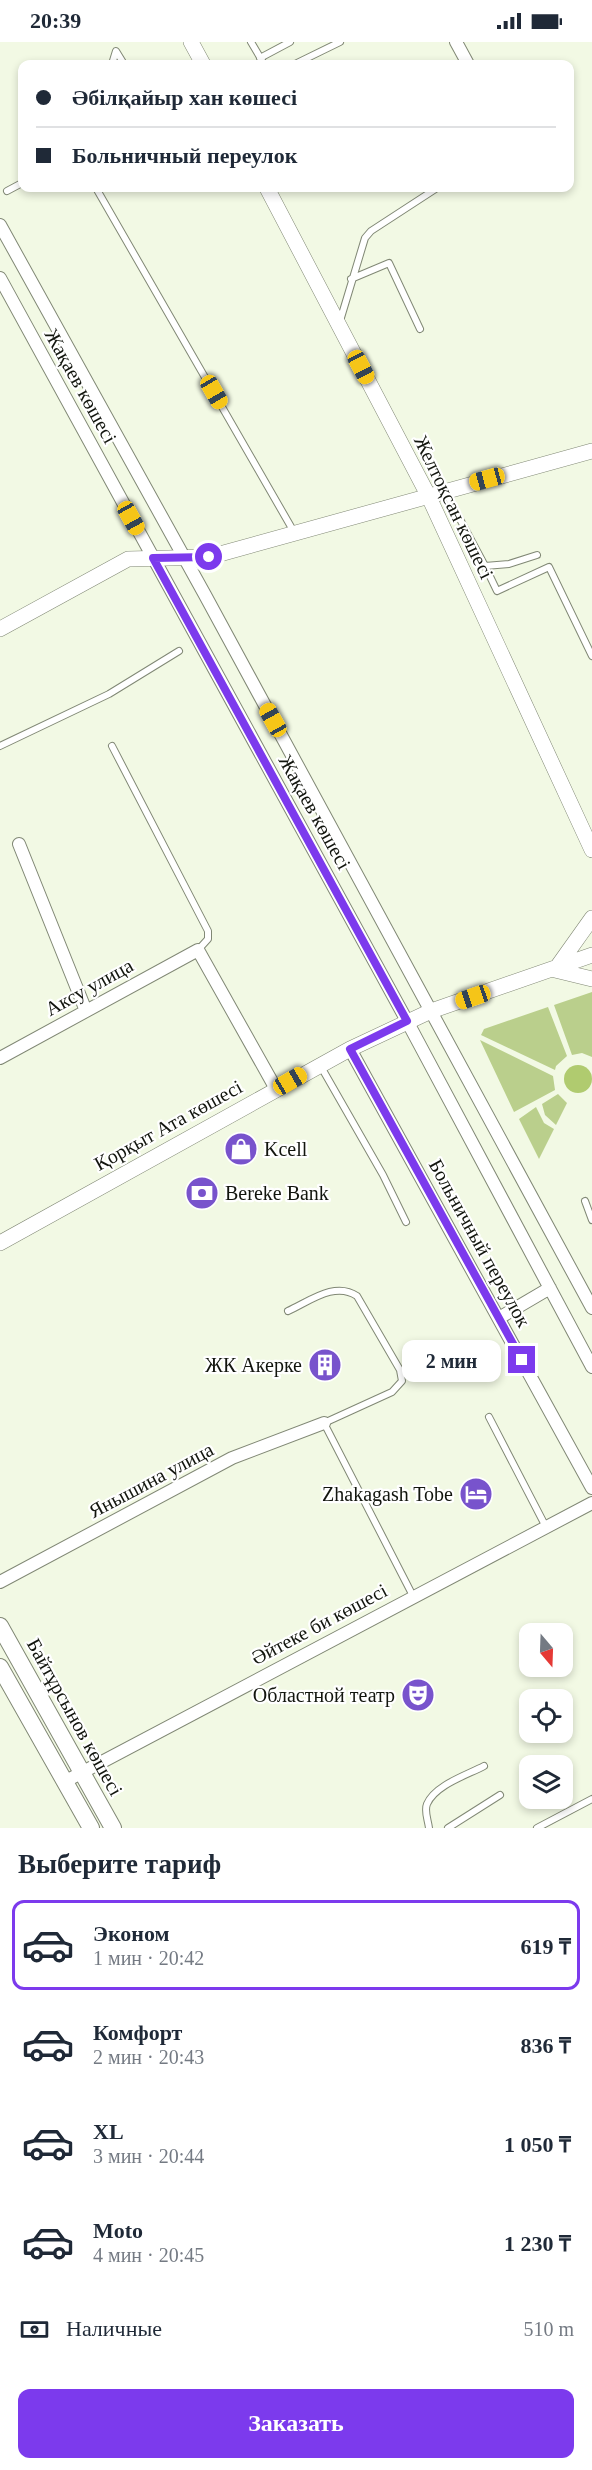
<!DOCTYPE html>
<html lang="ru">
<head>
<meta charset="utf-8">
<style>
	:root { --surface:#fff; --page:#f6f6f7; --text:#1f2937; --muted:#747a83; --line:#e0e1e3; --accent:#7c3aed }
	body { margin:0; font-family:"Times New Roman",serif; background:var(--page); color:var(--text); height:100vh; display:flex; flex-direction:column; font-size:22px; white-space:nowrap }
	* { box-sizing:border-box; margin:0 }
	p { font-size:20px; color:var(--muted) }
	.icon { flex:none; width:33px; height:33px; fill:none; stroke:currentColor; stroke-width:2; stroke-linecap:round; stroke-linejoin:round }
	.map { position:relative; height:1786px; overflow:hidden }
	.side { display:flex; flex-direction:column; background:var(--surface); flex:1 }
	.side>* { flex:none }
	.hud { position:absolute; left:18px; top:18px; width:556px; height:132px; border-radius:12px; box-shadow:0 3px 9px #0003; display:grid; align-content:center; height:132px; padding:0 18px; background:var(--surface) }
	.needle { width:39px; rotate:161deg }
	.fabs { position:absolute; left:519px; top:1581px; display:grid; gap:12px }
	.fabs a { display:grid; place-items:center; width:54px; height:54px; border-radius:12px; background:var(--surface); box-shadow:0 3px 9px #0003; font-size:30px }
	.end { position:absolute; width:27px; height:27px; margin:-14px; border:8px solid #7c3aed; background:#fff; box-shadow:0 0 0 3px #fff }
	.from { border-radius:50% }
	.bubble { position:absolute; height:42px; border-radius:12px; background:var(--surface); box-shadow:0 3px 9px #0003; font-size:20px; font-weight:700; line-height:42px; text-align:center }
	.car { position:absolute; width:18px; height:36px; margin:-18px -9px; border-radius:8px; box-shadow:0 0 4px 2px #0007; background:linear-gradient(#f5c518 24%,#345 0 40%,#f5c518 0 76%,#345 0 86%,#f5c518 0) }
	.hud b { display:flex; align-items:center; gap:21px; height:57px; font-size:22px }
	.hud b+b { border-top:2px solid var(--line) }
	.hud i { width:15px; height:15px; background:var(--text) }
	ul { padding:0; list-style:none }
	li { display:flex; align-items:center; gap:18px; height:90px; margin:0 12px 9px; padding:0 6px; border:3px solid transparent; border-radius:12px }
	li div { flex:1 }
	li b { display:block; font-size:22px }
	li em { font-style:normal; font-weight:700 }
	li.on { border-color:var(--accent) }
	li>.icon { width:54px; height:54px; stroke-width:1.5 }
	h2 { padding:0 18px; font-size:27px; line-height:72px }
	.pay { display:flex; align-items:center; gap:15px; height:66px; padding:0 18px; font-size:22px }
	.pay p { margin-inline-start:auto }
	.action { display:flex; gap:12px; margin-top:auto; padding:12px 18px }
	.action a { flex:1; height:69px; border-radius:12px; background:var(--accent); color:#fff; font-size:24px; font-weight:700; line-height:69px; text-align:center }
	.status { display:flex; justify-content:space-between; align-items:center; height:42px; padding:0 30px; background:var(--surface); direction:ltr }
	.status svg { height:16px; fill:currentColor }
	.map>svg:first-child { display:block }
</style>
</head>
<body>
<div class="status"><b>20:39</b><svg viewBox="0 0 49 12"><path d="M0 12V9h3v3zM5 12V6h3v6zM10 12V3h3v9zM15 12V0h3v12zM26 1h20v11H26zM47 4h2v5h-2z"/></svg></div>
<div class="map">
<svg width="592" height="1786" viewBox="0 0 592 1786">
	<rect width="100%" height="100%" fill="#f2f9e4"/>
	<path fill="#bacf8c" d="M592,950V1015L582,1011L572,1013L554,963Z
		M548,965L567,1014L556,1024L555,1028L481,993L484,987Z
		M480,998L553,1034L555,1048L514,1070Z
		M558,1052L567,1061L556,1083L545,1073L542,1062Z
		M536,1065L544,1081L554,1087L539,1117L519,1077Z"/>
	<path fill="#b0cb6f" d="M564 1037a14 14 0 1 1 28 0a14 14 0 1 1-28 0Z"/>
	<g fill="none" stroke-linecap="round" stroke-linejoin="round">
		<g stroke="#818875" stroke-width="8">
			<path id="service" d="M251,0L264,22
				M260,16L290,0
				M112,22L116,9L124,22
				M295,22L340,0
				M96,146L294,490
				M7,149L22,141
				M351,237L389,221L420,287
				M340,279L365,196L371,189L437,146
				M446,451L485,524L509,522L537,513
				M485,524L497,549L549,525L592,614
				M0,704L109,652L179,609
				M112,704L208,889V897L198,908
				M320,1023L383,1133L406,1180
				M585,1159L592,1178
				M288,1269C310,1259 335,1239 357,1254L400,1328L402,1339L392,1350L324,1381L413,1554
				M489,1375L546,1485
				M429,1786C428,1778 424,1769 427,1762C435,1743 467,1733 484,1724
				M448,1786L500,1753
				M537,1786L592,1757"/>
		</g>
		<g stroke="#818875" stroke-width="14">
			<path id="minor" d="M456,0L468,22
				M0,183L205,553L592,1266
				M0,236L407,979L592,1325
				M19,802L86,969
				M350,1007L592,1446
				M0,1016L198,908L276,1047
				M499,1276L550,1246
				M0,1540L232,1416L324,1381
				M64,1740L592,1461"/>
		</g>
		<g stroke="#818875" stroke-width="16">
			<path id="tertiary" d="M191,0L203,22
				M267,146L428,453L592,808
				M0,587L128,517L209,515L592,409
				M592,876L555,928L592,937
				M0,1201L350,1007L431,969L592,913"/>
		</g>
		<g stroke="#818875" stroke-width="18">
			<path id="secondary" d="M0,1584L113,1786
				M0,1625L91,1786"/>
		</g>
		<use href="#service" stroke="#fff" stroke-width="6"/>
		<use href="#minor" stroke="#fff" stroke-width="12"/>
		<use href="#tertiary" stroke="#fff" stroke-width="15"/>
		<use href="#secondary" stroke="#fff" stroke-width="16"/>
	</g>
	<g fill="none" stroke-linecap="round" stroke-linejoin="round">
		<path stroke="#7c3aed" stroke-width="8" d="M209,515L153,516L407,979L350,1007L522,1318"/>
	</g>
	<defs>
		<g id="shop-disc" transform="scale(1.725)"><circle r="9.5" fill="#7853cc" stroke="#fff"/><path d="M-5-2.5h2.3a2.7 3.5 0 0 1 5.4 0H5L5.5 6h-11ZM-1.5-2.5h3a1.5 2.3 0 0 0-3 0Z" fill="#fff"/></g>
		<g id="bank-disc" transform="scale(1.725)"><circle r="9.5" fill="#7853cc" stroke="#fff"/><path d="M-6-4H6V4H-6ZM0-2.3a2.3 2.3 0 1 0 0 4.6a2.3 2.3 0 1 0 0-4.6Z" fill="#fff"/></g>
		<g id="building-disc" transform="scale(1.725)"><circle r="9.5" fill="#7853cc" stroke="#fff"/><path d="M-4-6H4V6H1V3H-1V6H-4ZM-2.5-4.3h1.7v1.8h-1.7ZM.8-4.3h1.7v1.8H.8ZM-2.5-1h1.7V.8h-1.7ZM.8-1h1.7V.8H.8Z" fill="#fff"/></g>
		<g id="hotel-disc" transform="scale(1.725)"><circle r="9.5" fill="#7853cc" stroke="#fff"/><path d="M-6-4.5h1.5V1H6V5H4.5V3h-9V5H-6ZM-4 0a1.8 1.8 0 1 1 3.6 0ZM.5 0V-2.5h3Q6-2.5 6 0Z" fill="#fff"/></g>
		<g id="theatre-disc" transform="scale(1.725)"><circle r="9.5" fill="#7853cc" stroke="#fff"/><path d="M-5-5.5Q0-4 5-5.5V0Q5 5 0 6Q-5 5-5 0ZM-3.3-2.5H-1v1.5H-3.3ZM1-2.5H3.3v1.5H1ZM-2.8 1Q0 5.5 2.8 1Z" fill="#fff"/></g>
	</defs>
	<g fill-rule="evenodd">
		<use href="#shop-disc" x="241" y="1107"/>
		<use href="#bank-disc" x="202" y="1151"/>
		<use href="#building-disc" x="325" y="1323"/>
		<use href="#hotel-disc" x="476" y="1452"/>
		<use href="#theatre-disc" x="418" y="1653"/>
	</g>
	<g text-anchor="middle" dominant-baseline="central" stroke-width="4.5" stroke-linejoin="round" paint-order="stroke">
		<g font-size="20" fill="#12150e" stroke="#fff">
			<text transform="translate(81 344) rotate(61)">Жақаев көшесі</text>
			<text transform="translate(454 465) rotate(64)">Желтоқсан көшесі</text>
			<text transform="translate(315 770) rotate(61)">Жақаев көшесі</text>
			<text transform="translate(89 945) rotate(-29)">Аксу улица</text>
			<text transform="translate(168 1083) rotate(-29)">Қорқыт Ата көшесі</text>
			<text transform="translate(480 1201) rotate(61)">Больничный переулок</text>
			<text transform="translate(151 1438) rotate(-28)">Янышина улица</text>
			<text transform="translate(319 1582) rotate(-28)">Әйтеке би көшесі</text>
			<text transform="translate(75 1675) rotate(61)">Байтұрсынов көшесі</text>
		</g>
		<g font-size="20" fill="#12150e" stroke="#fff" text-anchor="end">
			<text x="264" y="1107" text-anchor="start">Kcell</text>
			<text x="225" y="1151" text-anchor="start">Bereke Bank</text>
			<text x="302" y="1323">ЖК Акерке</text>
			<text x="453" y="1452">Zhakagash Tobe</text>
			<text x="395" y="1653">Областной театр</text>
		</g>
	</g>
</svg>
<div class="fabs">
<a><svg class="needle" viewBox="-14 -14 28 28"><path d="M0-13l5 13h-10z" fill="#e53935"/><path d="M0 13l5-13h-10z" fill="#747a83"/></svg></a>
<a><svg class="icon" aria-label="locate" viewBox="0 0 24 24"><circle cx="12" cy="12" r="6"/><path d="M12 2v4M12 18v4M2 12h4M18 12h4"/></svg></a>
<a><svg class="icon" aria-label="layers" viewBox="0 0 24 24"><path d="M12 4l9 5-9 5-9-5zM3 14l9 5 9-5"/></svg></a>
</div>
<i class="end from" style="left:209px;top:515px"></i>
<i class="end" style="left:522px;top:1318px"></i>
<div class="bubble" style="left:402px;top:1298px;width:99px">2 мин</div>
<i class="car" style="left:361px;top:325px;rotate:152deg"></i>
<i class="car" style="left:214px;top:350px;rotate:150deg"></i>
<i class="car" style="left:487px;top:437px;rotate:255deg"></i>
<i class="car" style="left:131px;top:476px;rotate:151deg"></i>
<i class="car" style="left:273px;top:678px;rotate:331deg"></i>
<i class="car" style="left:473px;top:955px;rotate:251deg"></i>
<i class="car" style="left:290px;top:1039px;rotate:60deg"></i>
<div class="hud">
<b><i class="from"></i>Әбілқайыр хан көшесі</b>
<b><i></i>Больничный переулок</b>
</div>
</div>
<section class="side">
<h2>Выберите тариф</h2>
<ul>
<li class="on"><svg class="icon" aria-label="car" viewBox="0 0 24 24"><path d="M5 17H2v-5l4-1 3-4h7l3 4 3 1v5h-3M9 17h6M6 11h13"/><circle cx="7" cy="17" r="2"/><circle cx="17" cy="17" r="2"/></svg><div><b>Эконом</b><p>1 мин · 20:42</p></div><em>619 ₸</em></li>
<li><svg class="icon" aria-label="car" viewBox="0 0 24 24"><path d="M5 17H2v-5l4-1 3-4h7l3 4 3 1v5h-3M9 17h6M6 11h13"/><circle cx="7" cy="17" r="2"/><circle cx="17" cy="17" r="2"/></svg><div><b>Комфорт</b><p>2 мин · 20:43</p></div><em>836 ₸</em></li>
<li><svg class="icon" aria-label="car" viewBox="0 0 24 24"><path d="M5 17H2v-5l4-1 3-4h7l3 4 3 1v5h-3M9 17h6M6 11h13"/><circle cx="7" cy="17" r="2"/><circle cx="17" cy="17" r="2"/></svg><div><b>XL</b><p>3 мин · 20:44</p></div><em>1 050 ₸</em></li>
<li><svg class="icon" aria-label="car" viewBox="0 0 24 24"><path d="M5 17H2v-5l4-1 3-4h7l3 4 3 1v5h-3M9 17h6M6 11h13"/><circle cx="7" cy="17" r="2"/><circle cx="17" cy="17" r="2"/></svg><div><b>Moto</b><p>4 мин · 20:45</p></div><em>1 230 ₸</em></li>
</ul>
<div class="pay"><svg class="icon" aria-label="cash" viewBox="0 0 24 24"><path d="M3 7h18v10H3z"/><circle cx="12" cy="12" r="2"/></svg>Наличные<p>510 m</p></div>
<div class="action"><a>Заказать</a></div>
</section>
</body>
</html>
